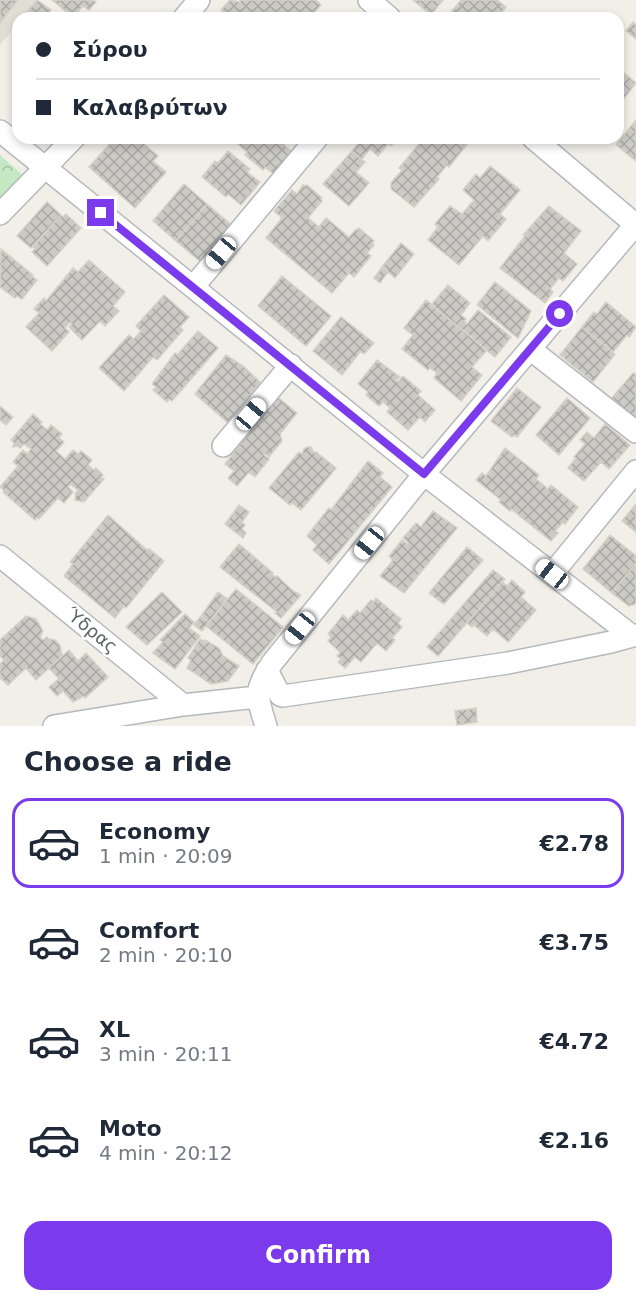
<!DOCTYPE html>
<html lang="en">
<head>
<meta charset="utf-8">
<style>
	:root { --surface:#fff; --page:#f2f2f3; --text:#1f2937; --muted:#747a83; --line:#e0e1e3; --accent:#7c3aed }
	body { margin:0; font-family:"DejaVu Sans",sans-serif; background:var(--page); color:var(--text); height:100vh; display:flex; flex-direction:column; font-size:22px; white-space:nowrap }
	* { box-sizing:border-box; margin:0 }
	p { font-size:20px; color:var(--muted) }
	.icon { flex:none; width:33px; height:33px; fill:none; stroke:currentColor; stroke-width:2; stroke-linecap:round; stroke-linejoin:round }
	.map { position:relative; height:726px; overflow:hidden }
	.drawer { display:flex; flex-direction:column; background:var(--surface); flex:1 }
	.drawer>* { flex:none }
	.hud { position:absolute; left:12px; top:12px; width:612px; height:132px; border-radius:18px; box-shadow:0 3px 9px #0003; display:grid; align-content:center; height:132px; padding:0 24px; background:var(--surface) }
	.end { position:absolute; width:27px; height:27px; margin:-14px; border:8px solid #7c3aed; background:#fff; box-shadow:0 0 0 3px #fff }
	.from { border-radius:50% }
	.car { position:absolute; width:18px; height:36px; margin:-18px -9px; border-radius:8px; box-shadow:0 0 4px 2px #0007; background:linear-gradient(#fff 24%,#345 0 40%,#fff 0 76%,#345 0 86%,#fff 0) }
	.hud b { display:flex; align-items:center; gap:21px; height:57px; font-size:22px }
	.hud b+b { border-top:2px solid var(--line) }
	.hud i { width:15px; height:15px; background:var(--text) }
	ul { padding:0; list-style:none }
	li { display:flex; align-items:center; gap:18px; height:90px; margin:0 12px 9px; padding:0 12px; border:3px solid transparent; border-radius:18px }
	li div { flex:1 }
	li b { display:block; font-size:22px }
	li em { font-style:normal; font-weight:600 }
	li.on { border-color:var(--accent) }
	li>.icon { width:54px; height:54px; stroke-width:1.5 }
	h2 { padding:0 24px; font-size:27px; line-height:72px }
	.cta { display:flex; gap:12px; margin-top:auto; padding:12px 24px }
	.cta a { flex:1; height:69px; border-radius:18px; background:var(--accent); color:#fff; font-size:24px; font-weight:600; line-height:69px; text-align:center }
	.map>svg:first-child { display:block }
</style>
</head>
<body>
<div class="map">
<svg width="636" height="726" viewBox="0 0 636 726">
	<defs>
		<pattern id="park-crowns" width="20" height="18" patternUnits="userSpaceOnUse" patternTransform="scale(1.5)"><rect width="20" height="18" fill="#c5e8c5"/><path d="M2 6a3 3 0 1 1 6 0M12 15a3 3 0 1 1 6 0" fill="none" stroke="#a3c0a4"/></pattern>
		<pattern id="building-cross-hatch" width="8" height="8" patternUnits="userSpaceOnUse" patternTransform="scale(1.5)"><rect width="8" height="8" fill="#cccac5"/><path d="M0 0l8 8M0 8l8-8" fill="none" stroke="#a9a8a4"/></pattern>
	</defs>
	<rect width="100%" height="100%" fill="#f1efe8"/>
	<path fill="#e1ded6" d="M0,0H37L22,18H18V23L0,45Z"/>
	<path fill="url(#park-crowns)" d="M0,155L24,176L0,202Z"/>
	<path fill="url(#building-cross-hatch)" stroke="#d6d1c6" stroke-width="1.5" d="M0,0H18L0,23Z
		M37,0L51,10L44,18H29L25,14Z
		M52,0H93L96,2L89,10L83,6L73,17Z
		M230,0L240,2V0H316L321,5L309,18H271L265,12L259,18H226L227,16L221,10Z
		M413,0H443L431,15Z
		M461,0H497L506,7L497,18H446Z
		M633,22L636,25V39L626,31Z
		M618,68L636,83L618,106Z
		M636,120V161L616,145Z
		M115,138H137L158,156L153,161L166,172L135,208L89,167Z
		M243,138H281L286,142L284,145L296,155L277,177L265,167L263,170L245,155L247,152L238,144Z
		M363,138H398L391,146L388,144L378,156L370,149L362,159L352,151Z
		M424,138H472L449,167L447,165L437,177L439,179L414,207L391,189V183L402,170L399,168Z
		M228,151L250,169L247,172L260,182L241,205L228,194L226,197L202,177L215,161L218,163Z
		M352,151L365,162L356,172L369,183L349,206L323,184Z
		M490,166L520,190L500,214L506,219L488,241L483,236L459,265L428,240L438,227L435,224L450,206L462,214L474,200L463,190L476,174L480,178Z
		M184,184L207,204L176,241L153,221Z
		M303,185L305,186L307,185L322,198L321,199L322,201L308,218L319,227L326,218L349,237L356,229L357,230L359,228L374,241L372,244L374,245L367,253L371,256L354,277L349,273L332,293L266,238L282,218L274,211L292,190L297,194Z
		M47,202L61,215L31,248L17,236Z
		M207,204L234,227L203,264L176,241Z
		M549,206L581,231L564,253L577,264L563,281L559,278L550,289L553,292L545,303L500,268L525,236L523,235Z
		M66,214L81,228L47,266L32,252L35,249L33,247L61,215L63,217Z
		M401,243L414,254L395,278L382,267Z
		M1,249L33,275L32,276L37,280L22,299L17,296L15,298L0,287Z
		M89,260L125,292L113,306L119,311L105,326L100,321L82,340L69,327L72,324L70,322L65,328L69,332L52,351L26,327L39,313L34,309L44,298L46,301L73,268L78,272Z
		M382,267L388,272L380,283L374,278Z
		M282,276L331,316L306,346L258,306Z
		M495,282L531,311L518,338L477,305Z
		M448,285L470,303L461,315L466,319L464,321L467,324L478,310L511,337L495,357L431,305Z
		M164,295L189,317L180,327L183,330L157,360L153,357L124,391L99,368L129,335L134,339L141,331L136,326Z
		M426,300L487,350L472,367L482,375L461,401L434,378L437,373L430,368L428,370L402,349L413,335L404,328Z
		M606,302L636,327L629,337L627,335L613,352L582,327L594,312L597,314Z
		M341,317L374,343L364,354L361,351L342,375L313,351Z
		M582,327L615,354L593,382L560,355Z
		M198,331L218,348L172,401L169,399L167,402L153,390L156,387L152,384L175,353L177,355Z
		M226,355L243,366L260,382L228,423L195,394Z
		M377,360L400,377L396,380L398,382L403,376L421,391L418,395L435,410L425,422L420,417L408,430L387,412L390,408L383,402L379,406L366,395L368,392L358,384Z
		M633,373L636,374V419L612,398Z
		M517,388L541,407L517,437L514,435L512,437L491,421Z
		M275,395L297,413L280,434L282,441L269,457L266,454L264,455L269,459L255,477L249,472L237,486L228,478L234,471L225,464L250,431L244,426Z
		M567,398L590,418L559,455L536,435Z
		M0,406L13,417L6,425L0,420Z
		M33,414L42,422L40,424L47,430L51,425L62,434L59,438L64,442L56,451L65,459L73,450L78,454L81,451L92,460L88,465L94,470L96,468L103,475L101,477L104,479L84,502L75,500L76,495L75,494L78,490L70,484L68,487L73,492L64,503L58,498L39,519L37,517L35,520L3,492L4,490L0,487L18,466L13,462L23,450L27,454L31,449L24,444L20,448L18,446L13,447L14,443L11,440Z
		M605,424L630,445L609,469L601,462L584,481L568,468L576,458L574,457L585,444L580,440L587,432L594,438Z
		M307,447H311L314,453L316,452L336,468L301,510L292,503L290,505L269,488L299,452L302,454L304,449Z
		M505,448L539,475L536,479L548,489L551,485L578,507L565,524L563,522L555,531L558,533L551,541L511,509L510,511L499,502L501,500L476,480L482,473L486,476Z
		M368,461L383,473L380,477L392,487L329,564L313,550L317,545L307,536L329,508L331,510Z
		M636,504V532L622,521Z
		M239,505L249,512L242,522L245,525L242,529L246,533L243,538L225,524Z
		M433,511L457,528L404,593L380,576L393,560L389,556L402,540L407,544L408,542L403,538L416,523L421,527Z
		M108,515L147,550L149,549L164,561L126,608L124,606L115,618L64,576L73,564L70,562Z
		M610,535L636,556V563L612,593L583,569Z
		M239,544L273,573L272,574L275,577L277,576L293,591L301,595L281,618L275,613L277,612L220,567Z
		M467,547L483,560L444,604L429,593Z
		M636,563V604L629,606L612,593Z
		M493,570L505,579L438,656L427,647Z
		M512,580L525,592L521,597L536,610L508,642L493,629L487,636L474,625L472,627L467,623L502,582L507,586Z
		M236,589L283,627L253,664L206,626Z
		M162,592L182,612L147,645L126,627Z
		M218,592L227,599L209,622L201,616Z
		M376,598L401,619L398,623L402,627L392,638L395,640L386,651L377,643L361,662L355,657L345,668L338,662L341,659L337,656L340,652L328,641L331,637L328,634L343,615L348,620L357,610L360,613L371,600L374,602Z
		M185,614L194,622L189,628L200,636L175,669L153,653L163,642L160,640Z
		M26,616L36,619L43,631L40,637L43,640L47,637L49,639L55,640L60,645L62,656L36,680L26,668L8,685L0,678V664L4,660L0,656V640Z
		M201,616L209,622L202,631L194,625Z
		M200,639L205,642V640L219,648L223,656L239,666L228,681L211,684L187,668L191,660L188,658Z
		M69,650L78,661L86,653L108,677L85,698L84,696L73,702L63,691L57,696L49,687L59,679L49,668Z
		M476,708L477,722L457,725L455,711Z"/>
	<g fill="none" stroke-linecap="round" stroke-linejoin="round">
		<g stroke="#b5b8bc" stroke-width="24">
			<path id="street" d="M369,0L390,18
				M184,18L199,0
				M0,131L424,474L632,636
				M533,138L636,225
				M0,214L74,138
				M194,286L317,138
				M530,349L636,432
				M223,446L291,365
				M0,556L183,705
				M552,574L636,471
				M267,670L280,695L283,696L508,663L611,642L636,635
				M54,726L183,705L257,697
				M266,726C256,694 254,692 272,663L424,474L636,224"/>
		</g>
		<use href="#street" stroke="#fff" stroke-width="21"/>
	</g>
	<g fill="none" stroke-linecap="round" stroke-linejoin="round">
		<path stroke="#7c3aed" stroke-width="8" d="M101,213L424,474L560,314"/>
	</g>
	<g text-anchor="middle" dominant-baseline="central" stroke-width="5" stroke-linejoin="round" paint-order="stroke">
		<g font-size="18" fill="#5f6368" stroke="#fff">
			<text transform="translate(92 630) rotate(39)">Ύδρας</text>
		</g>
	</g>
</svg>
<i class="end from" style="left:560px;top:314px"></i>
<i class="end" style="left:101px;top:213px"></i>
<i class="car" style="left:221px;top:253px;rotate:220deg"></i>
<i class="car" style="left:251px;top:414px;rotate:40deg"></i>
<i class="car" style="left:369px;top:543px;rotate:219deg"></i>
<i class="car" style="left:552px;top:574px;rotate:308deg"></i>
<i class="car" style="left:300px;top:628px;rotate:219deg"></i>
<div class="hud">
<b><i class="from"></i>Σύρου</b>
<b><i></i>Καλαβρύτων</b>
</div>
</div>
<section class="drawer">
<h2>Choose a ride</h2>
<ul>
<li class="on"><svg class="icon" aria-label="car" viewBox="0 0 24 24"><path d="M5 17H2v-5l4-1 3-4h7l3 4 3 1v5h-3M9 17h6M6 11h13"/><circle cx="7" cy="17" r="2"/><circle cx="17" cy="17" r="2"/></svg><div><b>Economy</b><p>1 min · 20:09</p></div><em>€2.78</em></li>
<li><svg class="icon" aria-label="car" viewBox="0 0 24 24"><path d="M5 17H2v-5l4-1 3-4h7l3 4 3 1v5h-3M9 17h6M6 11h13"/><circle cx="7" cy="17" r="2"/><circle cx="17" cy="17" r="2"/></svg><div><b>Comfort</b><p>2 min · 20:10</p></div><em>€3.75</em></li>
<li><svg class="icon" aria-label="car" viewBox="0 0 24 24"><path d="M5 17H2v-5l4-1 3-4h7l3 4 3 1v5h-3M9 17h6M6 11h13"/><circle cx="7" cy="17" r="2"/><circle cx="17" cy="17" r="2"/></svg><div><b>XL</b><p>3 min · 20:11</p></div><em>€4.72</em></li>
<li><svg class="icon" aria-label="car" viewBox="0 0 24 24"><path d="M5 17H2v-5l4-1 3-4h7l3 4 3 1v5h-3M9 17h6M6 11h13"/><circle cx="7" cy="17" r="2"/><circle cx="17" cy="17" r="2"/></svg><div><b>Moto</b><p>4 min · 20:12</p></div><em>€2.16</em></li>
</ul>
<div class="cta"><a>Confirm</a></div>
</section>
</body>
</html>
